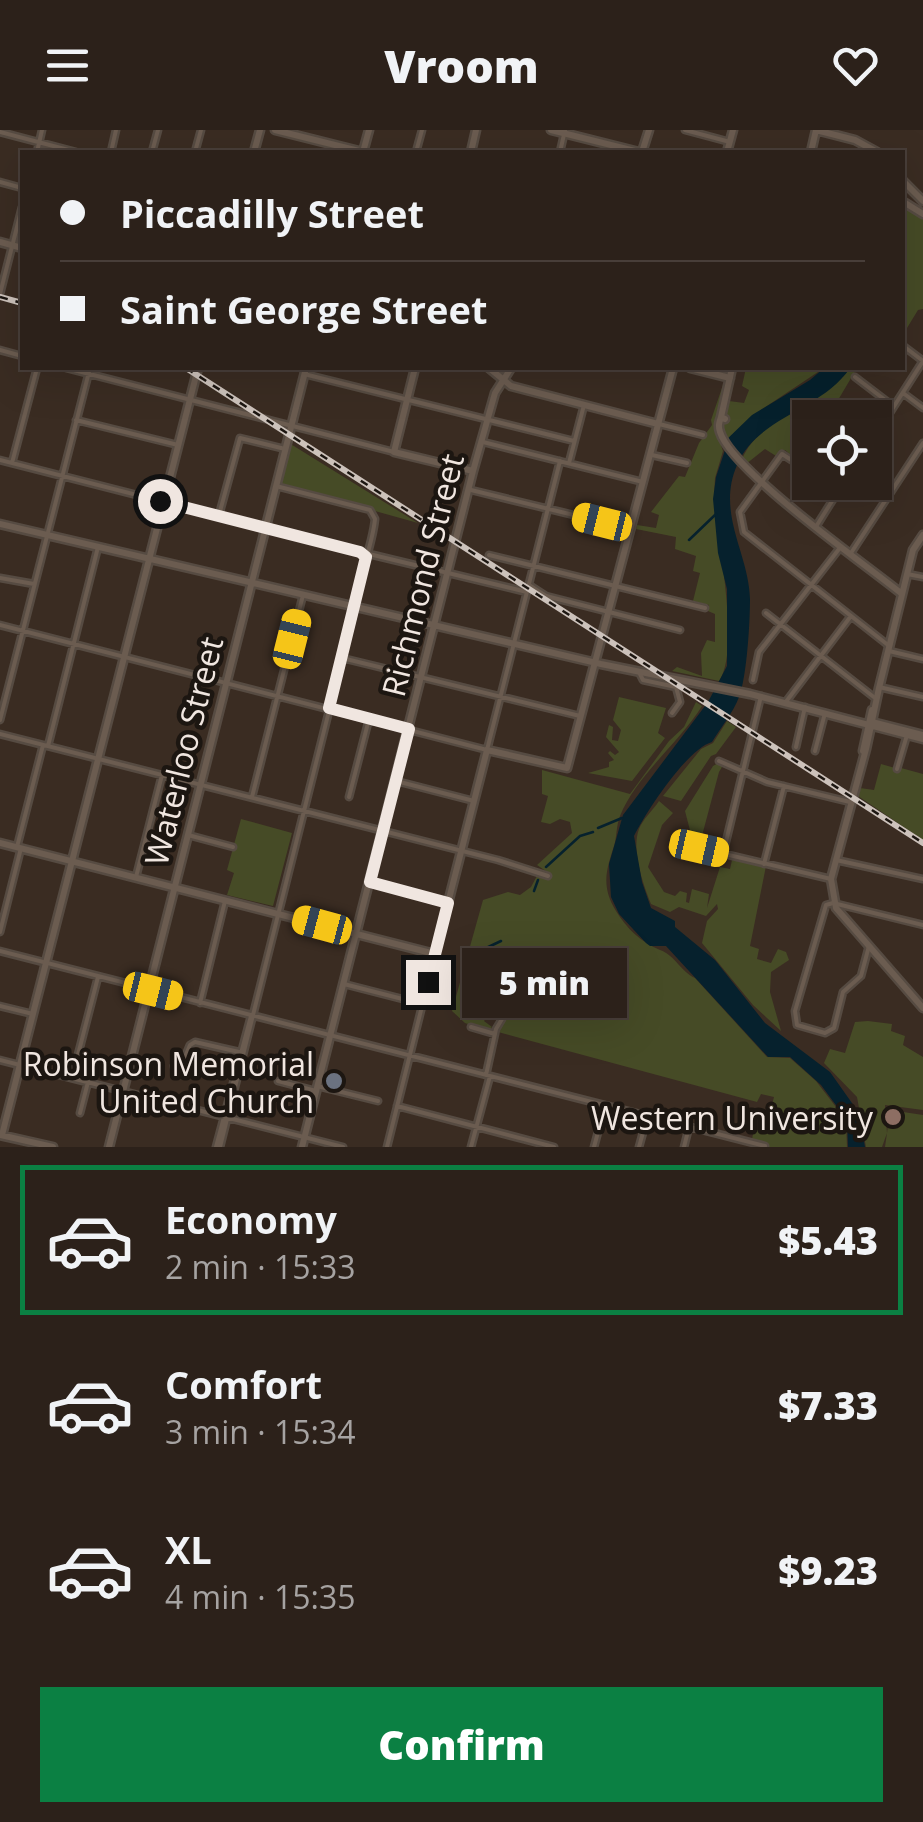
<!DOCTYPE html>
<html lang="en">
<head>
<meta charset="utf-8">
<style>
	:root { --surface:#2c211a; --page:#382e27; --text:#f1f3f6; --muted:#a6a3a2; --line:#483e39; --accent:#0b8043 }
	body { margin:0; font-family:"Open Sans",sans-serif; background:var(--page); color:var(--text); height:100vh; display:flex; flex-direction:column; font-size:38px; white-space:nowrap }
	* { box-sizing:border-box; margin:0 }
	p { font-size:32px; color:var(--muted) }
	.icon { flex:none; width:55px; height:55px; fill:none; stroke:currentColor; stroke-width:2; stroke-linecap:round; stroke-linejoin:round }
	.map { position:relative; height:1017px; overflow:hidden }
	.details { display:flex; flex-direction:column; background:var(--surface); flex:1 }
	.details>* { flex:none }
	.top-card { position:absolute; left:20px; top:20px; width:885px; height:220px; border-radius:0px; box-shadow:0 10px 40px #0002,0 0 0 2px var(--line); display:grid; align-content:center; height:220px; padding:0 40px; background:var(--surface) }
	.fabs { position:absolute; left:792px; top:270px; display:grid; gap:20px }
	.fabs a { display:grid; place-items:center; width:100px; height:100px; border-radius:0px; background:var(--surface); box-shadow:0 10px 40px #0002,0 0 0 2px var(--line); font-size:50px }
	.end { position:absolute; width:45px; height:45px; margin:-22px; border:12px solid #f0e6e0; background:#111; box-shadow:0 0 0 5px #111 }
	.from { border-radius:50% }
	.bubble { position:absolute; height:70px; border-radius:0px; background:var(--surface); box-shadow:0 10px 40px #0002,0 0 0 2px var(--line); font-size:32px; font-weight:800; line-height:70px; text-align:center }
	.car { position:absolute; width:30px; height:60px; margin:-30px -15px; border-radius:12px; box-shadow:0 0 8px 2px #0007; background:linear-gradient(#f5c518 24%,#345 0 40%,#f5c518 0 76%,#345 0 86%,#f5c518 0) }
	.top-card b { display:flex; align-items:center; gap:35px; height:95px; font-size:38px }
	.top-card b+b { border-top:2px solid var(--line) }
	.top-card i { width:25px; height:25px; background:var(--text) }
	ul { padding:18px 0 0; list-style:none }
	li { display:flex; align-items:center; gap:30px; height:150px; margin:0 20px 15px; padding:0 20px; border:5px solid transparent; border-radius:0px }
	li div { flex:1 }
	li b { display:block; font-size:38px }
	li em { font-style:normal; font-weight:800 }
	li.on { border-color:var(--accent) }
	li>.icon { width:90px; height:90px; stroke-width:1.5 }
	.cta { display:flex; gap:20px; margin-top:auto; padding:20px 40px }
	.cta a { flex:1; height:115px; border-radius:0px; background:var(--accent); color:#fff; font-size:40px; font-weight:800; line-height:115px; text-align:center }
	header { display:flex; justify-content:space-between; align-items:center; height:130px; padding:0 40px; background:var(--surface); font-size:45px; font-weight:800 }
	.map>svg:first-child { display:block }
</style>
</head>
<body>
<header><svg class="icon" aria-label="menu" viewBox="0 0 24 24"><path d="M4 6h16M4 12h16M4 18h16"/></svg>Vroom<svg class="icon" aria-label="heart" viewBox="0 0 24 24"><path d="M12 20l-8-8c-3-5 5-10 8-4 3-6 11-1 8 4z"/></svg></header>
<div class="map">
<svg width="923" height="1017" viewBox="0 0 923 1017">
	<rect width="100%" height="100%" fill="#3a2c22"/>
	<path fill="#464b26" d="M903,76L923,88V179L918,180L907,198L903,195Z
		M746,238H824L761,280L729,311L722,298L729,271L744,273L749,260L742,256Z
		M850,238H857L828,287L810,288V311L805,317L810,324L802,334L785,320L776,326L765,319L746,334L742,329C762,283 822,278 850,238Z
		M724,252L727,253L716,300L723,321L715,348L714,366C717,408 741,519 719,551L672,541L677,537L702,546L701,523L707,510L715,512V484L708,481L709,475L693,471L700,443L693,441L696,426L675,419L676,407L636,399L637,395L656,398L659,385L651,382L679,346L685,347L699,313L712,295L711,290Z
		M289,313L418,393L278,354Z
		M619,567L666,578L658,603L665,608L632,651L588,643L609,637V632L614,630L608,623L610,621L615,625L619,622L606,607L609,595L613,597L612,610L618,611L621,600L613,590Z
		M696,572L702,576C679,613 636,646 620,686C616,696 617,707 614,716C606,741 601,756 616,781C627,799 641,812 660,820C675,825 681,842 695,848L767,927L790,928L816,951L846,990L847,1017H766V1014L752,1009L754,999L765,1001L774,967L761,964L757,972L498,902L502,889L490,883L484,891L492,897L488,901L465,893L452,881L483,770L508,762L520,765L531,757L538,744L547,748L550,744L537,735L572,703L570,692L560,689L550,694L541,692L548,666L542,664V640L630,664L669,611L684,597Z
		M727,591L736,597L716,624L711,626L681,671L663,666L701,619L713,613Z
		M720,632H725L719,642L699,717L693,712L685,681L713,636Z
		M881,634L895,638L894,641L901,638L923,644V710L858,666L860,658L874,660Z
		M659,671L673,683L662,695L648,737L664,762L675,766L680,761L687,763L686,772L689,773L692,759L709,764L707,778L720,737L730,739L732,730L766,736L750,816L759,819L757,829L771,833L778,819L786,822L789,830L771,842L770,862L781,901L753,875L702,813L707,791L718,779L717,774L706,786L679,777L670,782L651,774C643,754 631,720 639,699C643,689 653,680 659,671Z
		M241,689L292,703L273,776L227,765L234,743L227,740Z
		M868,891L892,894L891,901L905,906L903,915L923,927V980L885,975L887,1003L890,980L923,985V1017H885L887,1003L882,1017H866L857,967L824,933L830,919L845,923L855,892Z"/>
	<path fill="#06212d" d="M824,238H850C821,281 758,286 737,335C716,384 749,423 750,469C750,491 747,547 739,567C733,583 721,597 712,612C687,619 646,682 634,706L642,752L651,778L675,791V797L715,830L765,893L830,942L859,983L865,1017H848L847,990L821,955L790,927H768L666,816H650L646,813L619,784L611,767L609,734L623,685L708,572L727,536V459L718,423L713,369L716,347L725,320L722,314L752,285L810,250Z"/>
	<g fill="none" stroke-linecap="round" stroke-linejoin="round">
		<path stroke="#06212d" stroke-width="2.5" d="M689,410L716,384
			M598,698L622,688
			M546,737L580,706L593,702
			M534,761L538,750
			M484,819L501,811"/>
		<g stroke="#564b42" stroke-width="9">
			<path id="street" d="M685,0L730,12
				M0,2L76,22
				M37,22L42,0
				M111,22L116,0
				M152,22L158,0
				M195,22L201,0
				M416,22L422,0
				M560,22L565,0
				M0,52L22,58
				M0,164L22,77
				M0,220L22,226
				M66,238L394,322
				M304,244L574,311
				M855,247L893,276
				M903,263L923,278
				M838,276L852,288
				M76,290L178,315
				M659,294L703,305
				M875,306L923,231L902,215
				M483,312L643,352
				M652,325L687,333
				M0,330L360,422L367,427
				M12,333L37,238
				M569,333L584,275
				M810,342L782,324L740,382L744,402L888,515
				M824,352L837,363
				M471,360L631,399
				M219,385L240,308L285,319
				M817,395L844,352
				M851,423L923,313
				M369,424L527,462
				M489,425L705,478
				M907,444L923,447
				M0,448L34,454
				M529,455L546,466L680,500
				M766,483L875,568
				M0,495L487,620L560,331
				M889,521L923,529
				M342,528L580,586
				M639,542L643,550L676,557L680,572L672,583
				M753,550L759,522L839,419
				M879,557L923,567
				M785,573L851,486
				M0,590L90,238
				M0,604L498,730L548,746
				M48,616L98,417
				M796,617L805,577
				M815,621L825,583
				M719,631L767,652L850,672
				M897,639L907,605
				M396,651L474,671
				M252,667L303,465
				M349,667L369,589
				M188,705L233,717
				M687,712L699,718L831,749
				M17,717L43,615
				M723,724L761,566
				M836,730L923,749
				M764,734L784,656
				M136,747L162,645
				M370,752L448,773
				M0,802L21,718
				M869,816L861,846L843,862L834,898L825,903L797,895L795,881L826,775L833,773L923,795
				M0,821L765,1016
				M344,854L422,874
				M200,873L225,771
				M0,876L33,884
				M471,897L495,904
				M0,930L343,1017
				M182,934V942H175L174,936L182,934L190,915L195,912L239,922
				M486,945L496,899L502,889
				M72,948L98,847
				M278,951L316,961
				M317,956L378,971
				M397,976L554,1017
				M80,983L88,952
				M216,1017L251,886
				M220,1017L354,481C355,455 372,420 375,389L370,380L276,356
				M387,1017L435,824
				M471,1017L490,946
				M594,1017L605,976
				M639,1017L647,988
				M684,1017L689,997"/>
		</g>
		<g stroke="#564b42" stroke-width="11">
			<path id="secondary" d="M275,0L363,22L369,0
				M551,0L639,22
				M816,0L855,10L877,22
				M254,22L260,0
				M471,22L476,0
				M642,22L649,0
				M727,22L733,0
				M811,22L816,0
				M902,50L923,71
				M902,71L923,84
				M0,112L22,118
				M415,238L394,322L473,341
				M489,238L511,256L658,294
				M690,238L730,248
				M721,287C719,293 718,296 720,302C732,341 865,434 902,464
				M725,289L721,287L732,238
				M0,394L601,534L750,564L923,609
				M879,558L866,619L831,749L836,778L923,878
				M879,558L913,420L923,405
				M872,592L923,605
				M863,621L872,580
				M0,713L435,824L487,620L567,638L673,238
				M0,1005L53,1017
				M2,1005L198,238
				M109,1017L306,238
				M302,1017L473,341L495,263L511,238"/>
		</g>
		<use href="#street" stroke="#6b5c50" stroke-width="4"/>
		<use href="#secondary" stroke="#6b5c50" stroke-width="6"/>
		<g stroke="#ccc2bb" stroke-width="6">
			<path id="rail" d="M0,167L22,173
				M186,238L923,713"/>
		</g>
		<use href="#rail" stroke="#1c1611" stroke-width="2.5" stroke-dasharray="8" stroke-linecap="butt"/>
	</g>
	<g fill="none" stroke-linecap="round" stroke-linejoin="round">
		<path stroke="#f0e6e0" stroke-width="12" d="M160,371L360,422L366,427L329,578L409,599L370,752L448,773L428,852"/>
	</g>
	<circle fill="#6b7280" stroke="#1c1611" stroke-width="4" cx="334" cy="951" r="10"/>
	<circle fill="#8d6e63" stroke="#1c1611" stroke-width="4" cx="893" cy="987" r="10"/>
	<g text-anchor="middle" dominant-baseline="central" stroke-width="9" stroke-linejoin="round" paint-order="stroke">
		<g font-size="32" fill="#f0e6e0" stroke="#1c1611">
			<text transform="translate(422 445) rotate(-76)">Richmond Street</text>
			<text transform="translate(183 621) rotate(-76)">Waterloo Street</text>
		</g>
		<g font-size="32" fill="#f0e6e0" stroke="#1c1611" text-anchor="end">
			<text x="314" y="933">Robinson Memorial<tspan x="314" dy="37">United Church</tspan></text>
			<text x="873" y="987">Western University</text>
		</g>
	</g>
</svg>
<div class="fabs">
<a><svg class="icon" aria-label="locate" viewBox="0 0 24 24"><circle cx="12" cy="12" r="6"/><path d="M12 2v4M12 18v4M2 12h4M18 12h4"/></svg></a>
</div>
<i class="end from" style="left:160px;top:371px"></i>
<i class="end" style="left:428px;top:852px"></i>
<div class="bubble" style="left:462px;top:818px;width:165px">5 min</div>
<i class="car" style="left:602px;top:392px;rotate:284deg"></i>
<i class="car" style="left:292px;top:509px;rotate:14deg"></i>
<i class="car" style="left:699px;top:718px;rotate:103deg"></i>
<i class="car" style="left:322px;top:795px;rotate:285deg"></i>
<i class="car" style="left:153px;top:861px;rotate:104deg"></i>
<div class="top-card">
<b><i class="from"></i>Piccadilly Street</b>
<b><i></i>Saint George Street</b>
</div>
</div>
<section class="details">
<ul>
<li class="on"><svg class="icon" aria-label="car" viewBox="0 0 24 24"><path d="M5 17H2v-5l4-1 3-4h7l3 4 3 1v5h-3M9 17h6M6 11h13"/><circle cx="7" cy="17" r="2"/><circle cx="17" cy="17" r="2"/></svg><div><b>Economy</b><p>2 min · 15:33</p></div><em>$5.43</em></li>
<li><svg class="icon" aria-label="car" viewBox="0 0 24 24"><path d="M5 17H2v-5l4-1 3-4h7l3 4 3 1v5h-3M9 17h6M6 11h13"/><circle cx="7" cy="17" r="2"/><circle cx="17" cy="17" r="2"/></svg><div><b>Comfort</b><p>3 min · 15:34</p></div><em>$7.33</em></li>
<li><svg class="icon" aria-label="car" viewBox="0 0 24 24"><path d="M5 17H2v-5l4-1 3-4h7l3 4 3 1v5h-3M9 17h6M6 11h13"/><circle cx="7" cy="17" r="2"/><circle cx="17" cy="17" r="2"/></svg><div><b>XL</b><p>4 min · 15:35</p></div><em>$9.23</em></li>
</ul>
<div class="cta"><a>Confirm</a></div>
</section>
</body>
</html>
